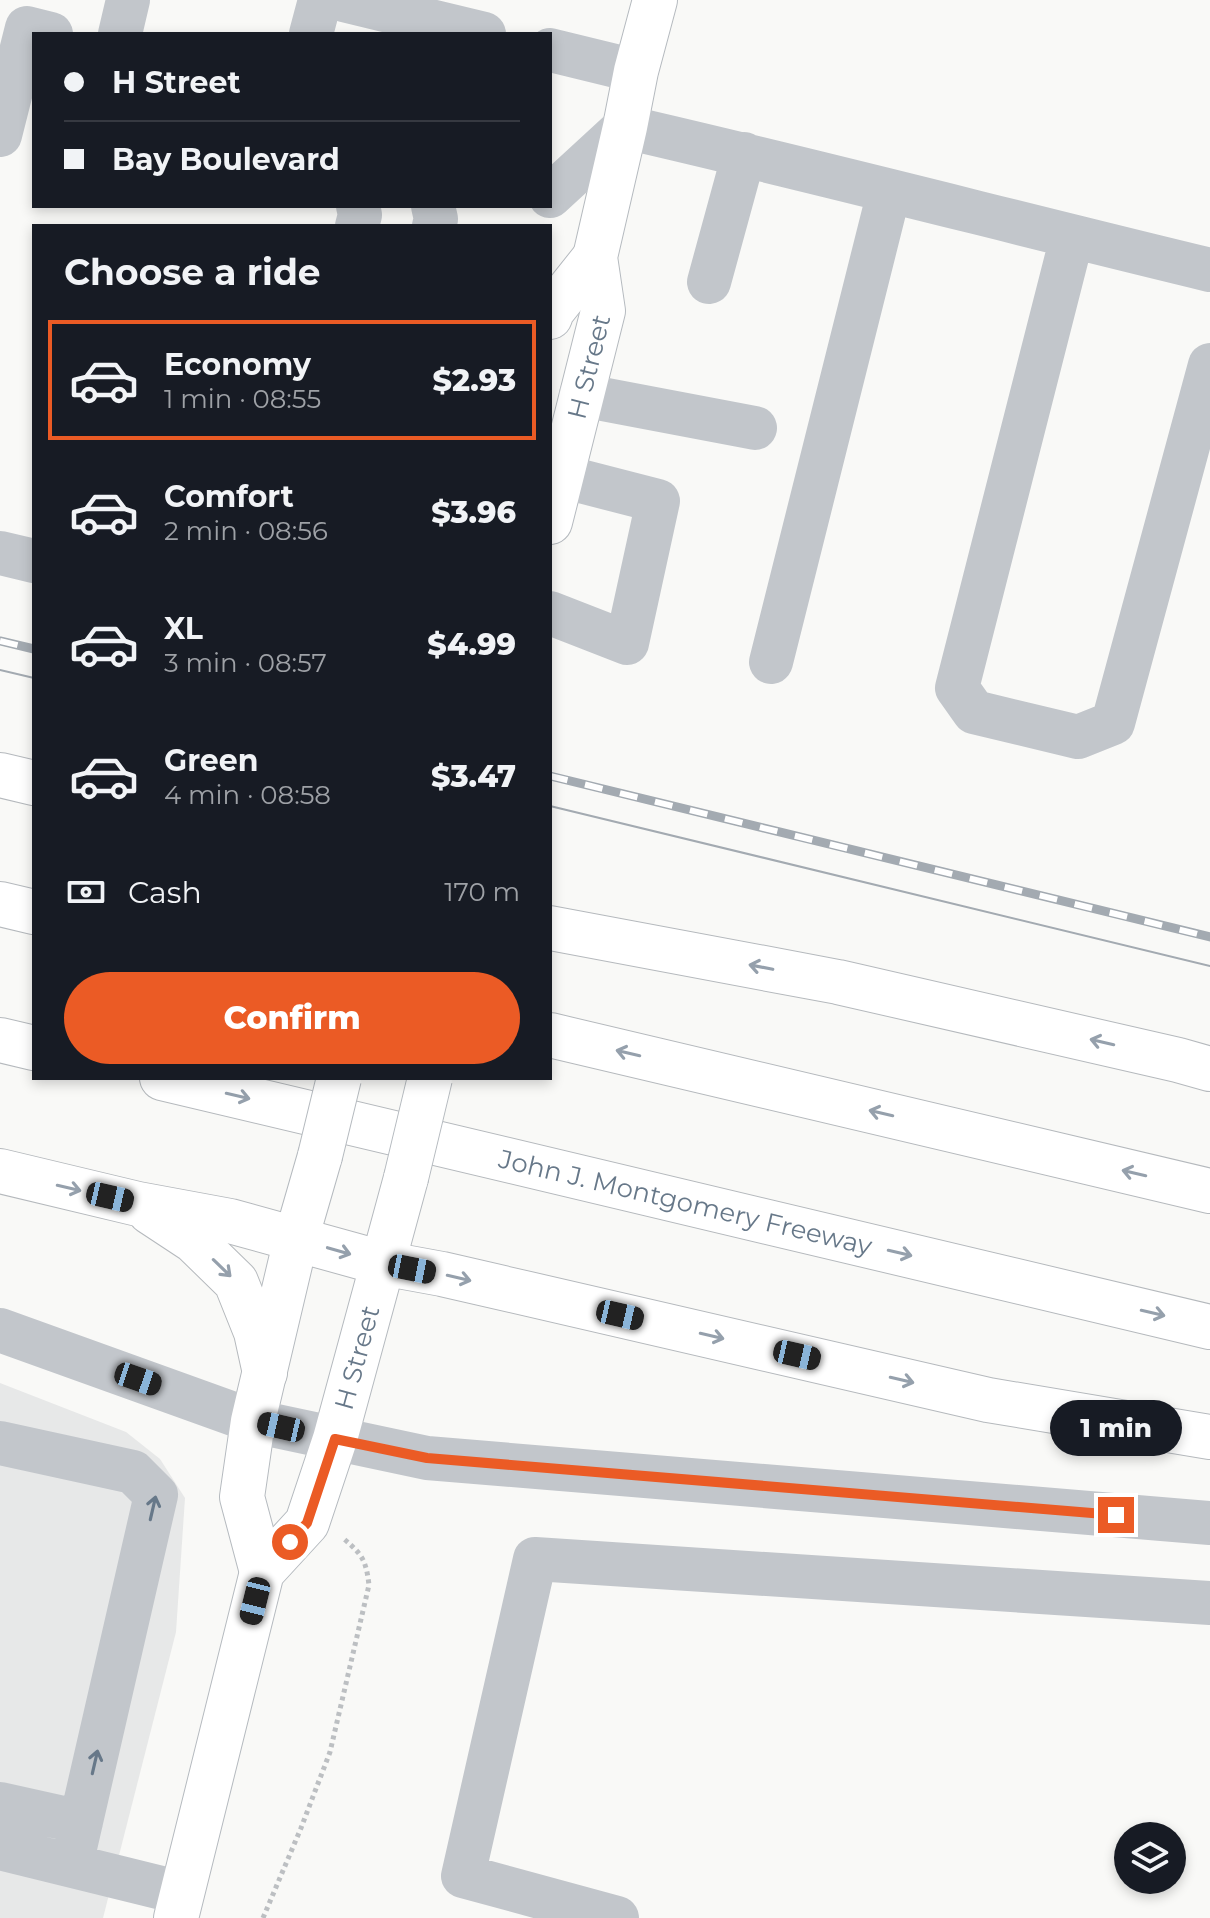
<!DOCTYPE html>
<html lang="en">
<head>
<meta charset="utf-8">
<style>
	:root { --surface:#171b24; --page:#20242c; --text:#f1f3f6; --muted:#9ea1a6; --line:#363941; --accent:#eb5b25 }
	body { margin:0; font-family:Montserrat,sans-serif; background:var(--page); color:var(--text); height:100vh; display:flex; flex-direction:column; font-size:30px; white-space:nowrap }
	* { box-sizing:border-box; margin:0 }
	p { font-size:26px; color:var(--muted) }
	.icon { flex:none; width:44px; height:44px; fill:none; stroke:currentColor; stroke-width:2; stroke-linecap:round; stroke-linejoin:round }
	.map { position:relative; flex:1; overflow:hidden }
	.panel { position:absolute; left:32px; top:224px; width:520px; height:856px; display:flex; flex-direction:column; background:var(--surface); border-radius:0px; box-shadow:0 4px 12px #0003 }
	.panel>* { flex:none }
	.top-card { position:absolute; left:32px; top:32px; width:520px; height:176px; border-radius:0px; box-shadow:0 4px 12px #0003; display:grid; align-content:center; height:176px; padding:0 32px; background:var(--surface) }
	.fabs { position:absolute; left:1114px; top:1822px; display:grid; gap:16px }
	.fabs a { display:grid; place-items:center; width:72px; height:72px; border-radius:50%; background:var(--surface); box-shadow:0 4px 12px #0003; font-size:40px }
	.end { position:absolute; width:36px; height:36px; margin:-18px; border:10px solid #eb5b25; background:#fff; box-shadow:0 0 0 4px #fff }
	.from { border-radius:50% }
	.bubble { position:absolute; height:56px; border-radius:28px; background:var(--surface); box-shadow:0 4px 12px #0003; font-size:26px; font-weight:800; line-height:56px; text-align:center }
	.car { position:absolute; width:24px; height:48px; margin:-24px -12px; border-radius:10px; box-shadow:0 0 6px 2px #0007; background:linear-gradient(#222 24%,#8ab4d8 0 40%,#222 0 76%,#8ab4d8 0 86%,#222 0) }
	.top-card b { display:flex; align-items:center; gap:28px; height:76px; font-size:30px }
	.top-card b+b { border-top:2px solid var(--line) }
	.top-card i { width:20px; height:20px; background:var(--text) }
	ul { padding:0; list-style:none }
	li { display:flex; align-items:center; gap:24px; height:120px; margin:0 16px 12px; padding:0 16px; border:4px solid transparent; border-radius:0px }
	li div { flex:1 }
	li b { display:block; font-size:30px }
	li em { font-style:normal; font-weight:800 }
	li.active { border-color:var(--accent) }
	li>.icon { width:72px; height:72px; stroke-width:1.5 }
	h2 { padding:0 32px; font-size:36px; line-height:96px }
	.pay { display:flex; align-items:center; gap:20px; height:88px; padding:0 32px; font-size:30px }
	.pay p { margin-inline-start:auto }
	.button { display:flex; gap:16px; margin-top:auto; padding:16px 32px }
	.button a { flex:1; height:92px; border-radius:48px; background:var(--accent); color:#fff; font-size:32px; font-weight:800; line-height:92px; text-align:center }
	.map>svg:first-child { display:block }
</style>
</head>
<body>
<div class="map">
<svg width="1210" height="1918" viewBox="0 0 1210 1918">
	<rect width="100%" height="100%" fill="#f9f9f7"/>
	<path fill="#e7e8e8" d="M0,1383L126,1432L160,1459L185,1498L176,1632L103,1918H0Z"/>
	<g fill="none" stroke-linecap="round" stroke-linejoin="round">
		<g stroke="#b5babf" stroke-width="46">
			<g id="major">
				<path d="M550,317L552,311L595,257"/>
				<path id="s1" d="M550,522L603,311L595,257L625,127L636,71L655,0"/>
				<path d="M262,1572L242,1497L253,1421L296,1239L320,1156"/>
				<path id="s2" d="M176,1918L262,1572L307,1523L335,1439L406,1178"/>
			</g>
		</g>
		<g stroke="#b5b9bd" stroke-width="46">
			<g id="highway">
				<path d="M0,775L34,783"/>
				<path d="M0,904L34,912"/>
				<path d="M550,928L838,982L1178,1060L1210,1069"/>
				<path d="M550,1035L1210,1191"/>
				<path d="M0,1040L34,1048"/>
				<path id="s3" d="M162,1078L1210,1327"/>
				<path d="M0,1171L138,1204L230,1221L382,1263L442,1274L988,1400L1210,1437"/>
				<path d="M150,1212L194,1241L236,1282L256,1332L265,1373"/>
			</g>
		</g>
		<path stroke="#bcbfc2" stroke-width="5" stroke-dasharray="4 4" stroke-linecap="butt" d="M263,1918L301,1828L330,1752L369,1585C366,1561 363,1555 344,1539L345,1537"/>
		<path stroke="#c2c6cb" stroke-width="44" d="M344,0L484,34
			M120,34L128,0
			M311,34L320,0
			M550,50L636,71
			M0,135L27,28L51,34
			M550,196L625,127C821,172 1015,223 1210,270
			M433,206L436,219L434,226
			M357,226L360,215L358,206
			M1072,237L957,688L974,712L1078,737L1113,723L1210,365
			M709,282L744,154
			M581,395L755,428
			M0,553L34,561
			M550,613L627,643L658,501L561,476
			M771,662L889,192
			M0,1330L253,1421L427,1458L1210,1523
			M0,1443L133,1472L156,1495L71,1865
			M0,1804L81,1822
			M0,1848L182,1893
			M617,1918L463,1876L535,1559L1210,1603"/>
		<use href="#major" stroke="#fff" stroke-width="44"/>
		<use href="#highway" stroke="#fff" stroke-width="44"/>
		<path stroke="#a3aab1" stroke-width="2" d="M0,670L34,678
			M550,806L1210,966"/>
		<g stroke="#a3aab1" stroke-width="9">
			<path id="rail" d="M0,641L34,649
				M550,776L1210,937"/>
		</g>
		<use href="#rail" stroke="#fff" stroke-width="6" stroke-dasharray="18" stroke-linecap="butt"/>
		<g stroke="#b5babf" stroke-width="46" stroke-linecap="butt">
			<path id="major-bridge" d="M320,1156L339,1078
				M406,1178L430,1078"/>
		</g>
		<use href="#major-bridge" stroke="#fff" stroke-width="44"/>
	</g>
	<defs><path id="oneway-shaft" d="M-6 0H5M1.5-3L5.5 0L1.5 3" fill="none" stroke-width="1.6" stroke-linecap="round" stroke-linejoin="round" transform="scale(2)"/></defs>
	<g stroke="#95a0ac">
		<use href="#oneway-shaft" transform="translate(761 967) rotate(-169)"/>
		<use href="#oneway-shaft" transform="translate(1102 1042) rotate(-167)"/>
		<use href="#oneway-shaft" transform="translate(628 1053) rotate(-167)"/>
		<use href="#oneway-shaft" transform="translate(238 1096) rotate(13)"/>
		<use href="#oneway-shaft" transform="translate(881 1113) rotate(-167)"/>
		<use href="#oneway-shaft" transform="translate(1134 1173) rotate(-167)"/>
		<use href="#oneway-shaft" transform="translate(69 1188) rotate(13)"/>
		<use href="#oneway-shaft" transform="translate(339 1251) rotate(16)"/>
		<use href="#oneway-shaft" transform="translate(900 1253) rotate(13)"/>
		<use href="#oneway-shaft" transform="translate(222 1268) rotate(44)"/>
		<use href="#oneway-shaft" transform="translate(459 1278) rotate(13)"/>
		<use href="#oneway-shaft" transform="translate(1153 1313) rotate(13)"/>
		<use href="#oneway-shaft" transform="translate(712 1336) rotate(13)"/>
		<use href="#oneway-shaft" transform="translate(902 1380) rotate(13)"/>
	</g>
	<g stroke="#677889">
		<use href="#oneway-shaft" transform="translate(153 1508) rotate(-77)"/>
		<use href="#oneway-shaft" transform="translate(95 1762) rotate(-77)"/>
	</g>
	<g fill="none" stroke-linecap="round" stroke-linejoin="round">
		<path stroke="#eb5b25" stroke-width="10" d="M290,1542L307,1523L335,1439L427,1458L1116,1515"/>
	</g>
	<g text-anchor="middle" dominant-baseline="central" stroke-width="8" stroke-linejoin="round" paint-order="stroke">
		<g font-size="26" fill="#677889" stroke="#fff">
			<text stroke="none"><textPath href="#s1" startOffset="160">H Street</textPath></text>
			<text stroke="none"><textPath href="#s3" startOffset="538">John J. Montgomery Freeway</textPath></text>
			<text stroke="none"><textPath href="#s2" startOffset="596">H Street</textPath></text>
		</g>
	</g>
</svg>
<div class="fabs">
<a><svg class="icon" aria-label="layers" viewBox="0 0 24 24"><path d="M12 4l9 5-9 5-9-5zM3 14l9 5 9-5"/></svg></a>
</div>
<i class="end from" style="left:290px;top:1542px"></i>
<i class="end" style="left:1116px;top:1515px"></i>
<div class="bubble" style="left:1050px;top:1400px;width:132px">1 min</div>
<i class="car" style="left:110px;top:1197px;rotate:103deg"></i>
<i class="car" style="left:412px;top:1269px;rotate:101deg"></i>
<i class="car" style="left:620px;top:1315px;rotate:103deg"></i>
<i class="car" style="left:797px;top:1355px;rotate:103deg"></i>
<i class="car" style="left:138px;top:1379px;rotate:109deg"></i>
<i class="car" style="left:281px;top:1427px;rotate:283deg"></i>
<i class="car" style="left:255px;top:1601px;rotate:194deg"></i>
<div class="top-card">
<b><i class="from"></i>H Street</b>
<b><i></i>Bay Boulevard</b>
</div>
<section class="panel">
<h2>Choose a ride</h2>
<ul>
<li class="active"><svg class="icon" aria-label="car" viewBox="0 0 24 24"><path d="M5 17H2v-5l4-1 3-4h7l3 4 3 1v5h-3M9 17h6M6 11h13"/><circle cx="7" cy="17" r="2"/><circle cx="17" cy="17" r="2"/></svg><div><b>Economy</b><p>1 min · 08:55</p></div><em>$2.93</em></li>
<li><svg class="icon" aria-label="car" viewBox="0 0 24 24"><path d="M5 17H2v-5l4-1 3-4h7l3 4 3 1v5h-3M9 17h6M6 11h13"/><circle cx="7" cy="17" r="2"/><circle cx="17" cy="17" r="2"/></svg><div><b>Comfort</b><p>2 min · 08:56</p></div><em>$3.96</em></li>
<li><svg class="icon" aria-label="car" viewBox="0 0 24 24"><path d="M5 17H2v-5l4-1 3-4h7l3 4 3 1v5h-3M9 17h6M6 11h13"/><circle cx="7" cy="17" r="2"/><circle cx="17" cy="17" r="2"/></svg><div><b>XL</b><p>3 min · 08:57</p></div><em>$4.99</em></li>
<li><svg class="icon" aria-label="car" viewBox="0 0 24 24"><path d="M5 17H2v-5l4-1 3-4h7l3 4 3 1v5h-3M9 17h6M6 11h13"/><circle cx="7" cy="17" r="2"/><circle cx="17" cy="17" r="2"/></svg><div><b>Green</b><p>4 min · 08:58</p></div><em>$3.47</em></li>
</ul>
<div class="pay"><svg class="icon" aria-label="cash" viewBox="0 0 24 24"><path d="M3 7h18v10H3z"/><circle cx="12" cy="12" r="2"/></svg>Cash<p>170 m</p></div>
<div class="button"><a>Confirm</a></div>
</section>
</div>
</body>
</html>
